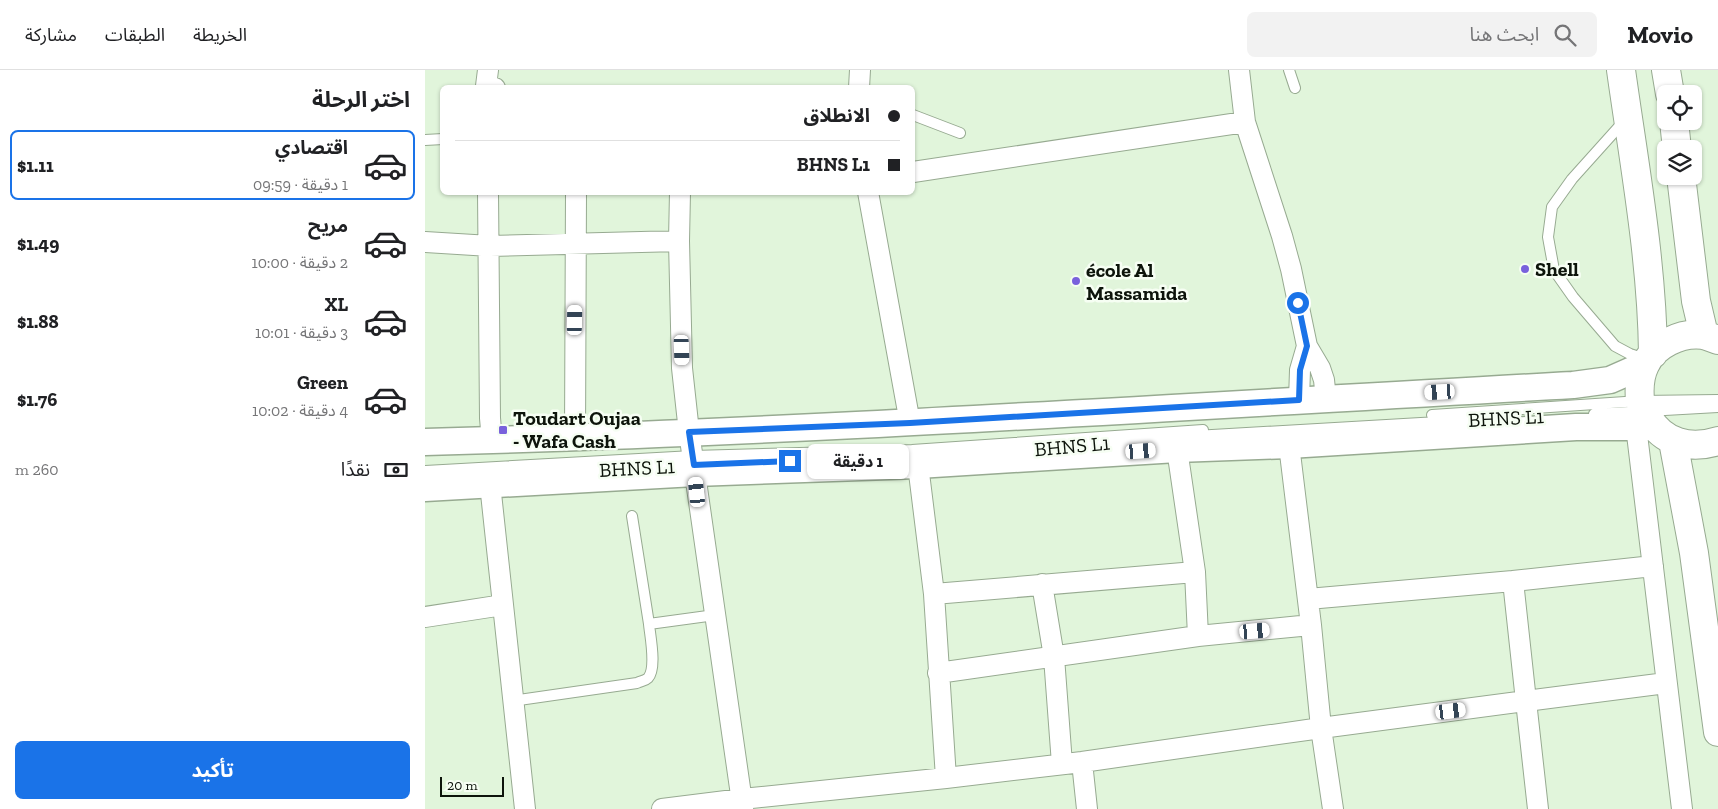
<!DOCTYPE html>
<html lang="ar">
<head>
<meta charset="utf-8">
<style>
	:root { --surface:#fff; --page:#f2f2f2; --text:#202124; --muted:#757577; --line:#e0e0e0; --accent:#1a73e8 }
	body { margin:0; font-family:"Zilla Slab","Noto Sans Arabic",serif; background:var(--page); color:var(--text); direction:rtl; height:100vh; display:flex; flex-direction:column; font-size:19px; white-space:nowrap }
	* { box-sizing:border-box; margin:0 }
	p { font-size:16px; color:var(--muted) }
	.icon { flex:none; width:28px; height:28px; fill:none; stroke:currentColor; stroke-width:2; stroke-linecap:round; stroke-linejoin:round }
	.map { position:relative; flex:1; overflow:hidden; direction:ltr }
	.sheet { display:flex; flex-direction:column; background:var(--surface); width:425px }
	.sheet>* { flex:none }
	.top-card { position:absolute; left:15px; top:15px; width:475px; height:110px; border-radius:8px; box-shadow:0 1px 4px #0004; direction:rtl; display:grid; align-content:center; height:110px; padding:0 15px; background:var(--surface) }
	.buttons { position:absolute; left:1232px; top:15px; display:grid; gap:10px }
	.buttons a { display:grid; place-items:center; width:45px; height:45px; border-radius:8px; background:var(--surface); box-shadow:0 1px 4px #0004; font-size:25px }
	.scale { position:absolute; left:15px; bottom:12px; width:64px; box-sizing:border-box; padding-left:5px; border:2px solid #0d140b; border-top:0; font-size:14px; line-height:18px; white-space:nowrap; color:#0d140b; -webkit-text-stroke:4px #f6fef3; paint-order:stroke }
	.end { position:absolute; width:22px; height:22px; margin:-11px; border:6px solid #1a73e8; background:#fff; box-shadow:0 0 0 2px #fff }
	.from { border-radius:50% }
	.bubble { position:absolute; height:35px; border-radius:8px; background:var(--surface); box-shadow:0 1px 4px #0004; font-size:16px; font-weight:700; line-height:35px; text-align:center; direction:rtl }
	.car { position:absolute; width:15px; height:30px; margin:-15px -8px; border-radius:6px; box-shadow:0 0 4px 1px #0007; background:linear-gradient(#fff 24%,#345 0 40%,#fff 0 76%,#345 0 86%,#fff 0) }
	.top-card b { display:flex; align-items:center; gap:18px; height:48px; font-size:19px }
	.top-card b+b { border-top:1px solid var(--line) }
	.top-card i { width:12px; height:12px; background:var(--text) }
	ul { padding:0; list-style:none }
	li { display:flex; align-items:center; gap:15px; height:70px; margin:0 10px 8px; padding:0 5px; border:2px solid transparent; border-radius:8px }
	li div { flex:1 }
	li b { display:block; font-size:19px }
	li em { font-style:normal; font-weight:700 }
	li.active { border-color:var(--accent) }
	li>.icon { width:45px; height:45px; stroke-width:1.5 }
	h2 { padding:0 15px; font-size:22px; line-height:60px }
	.pay { display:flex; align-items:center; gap:12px; height:55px; padding:0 15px; font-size:19px }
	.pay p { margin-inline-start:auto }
	.cta { display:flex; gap:10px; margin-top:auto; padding:10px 15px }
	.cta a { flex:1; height:58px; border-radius:8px; background:var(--accent); color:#fff; font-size:20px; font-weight:700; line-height:58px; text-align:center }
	header { display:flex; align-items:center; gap:30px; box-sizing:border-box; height:70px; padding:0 25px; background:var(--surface); border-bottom:1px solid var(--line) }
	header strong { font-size:24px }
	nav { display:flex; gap:28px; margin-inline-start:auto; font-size:18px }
	.search { width:350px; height:45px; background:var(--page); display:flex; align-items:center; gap:12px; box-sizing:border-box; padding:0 18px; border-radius:8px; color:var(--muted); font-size:19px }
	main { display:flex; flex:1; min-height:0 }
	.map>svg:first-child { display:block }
</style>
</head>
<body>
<header>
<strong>Movio</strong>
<div class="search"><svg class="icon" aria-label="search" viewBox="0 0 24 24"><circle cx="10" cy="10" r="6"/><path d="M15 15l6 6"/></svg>ابحث هنا</div>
<nav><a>الخريطة</a><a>الطبقات</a><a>مشاركة</a></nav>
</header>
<main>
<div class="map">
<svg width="1293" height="739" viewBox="0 0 1293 739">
	<rect width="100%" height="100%" fill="#e1f5db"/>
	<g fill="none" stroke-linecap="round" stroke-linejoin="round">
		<g stroke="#97aa91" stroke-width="12">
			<path id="service" d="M864,0L870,18
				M488,45L535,63
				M1200,50L1147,109L1127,137L1123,167L1129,200L1148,227L1190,276L1205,284L1220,289
				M0,70L18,69
				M1169,344L1293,337
				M1007,345L1215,331L1293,330
				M770,366L1082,348
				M0,401L268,386L487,380L778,360
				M207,446L224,554L290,545
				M87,631L212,613C216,611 220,611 223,608C232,598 225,566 224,554"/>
		</g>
		<g stroke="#97aa91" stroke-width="22">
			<path id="minor" d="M63,0L61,16L70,18
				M814,0L820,52L857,166L866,199L882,276L895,298L899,310L901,329
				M434,18L435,0
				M488,102L820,52
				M63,122L65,348L67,371
				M255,122L254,171L257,298L264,362L318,739
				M443,122L485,353
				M0,172L65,176L254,171
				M874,330L875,300L882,276
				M1211,356L1257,739
				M150,368L151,122
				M864,375L886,555L896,658L908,739
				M752,379L770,502L773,566
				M493,395L509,524L521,708
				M65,414L100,739
				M1088,511L1228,496
				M617,514L629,587L637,694
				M509,524L770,502
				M883,529L1088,511L1101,631L1241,613
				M0,547L78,535
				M513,603L773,566L886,555
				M657,692L662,739
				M237,739L317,729L521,708L657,692L896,658L1101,631L1113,739"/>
		</g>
		<g stroke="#97aa91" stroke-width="29">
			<path id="tertiary" d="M0,372C383,362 765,336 1148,315L1185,310L1219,295
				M0,418L270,403L493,395L752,379L864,375L1151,357H1229"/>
		</g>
		<g stroke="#97aa91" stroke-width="30">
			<path id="trunk" d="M1196,0C1209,93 1227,190 1228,284
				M1241,0L1245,24
				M1249,51L1252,79
				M1256,106L1271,231L1279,265
				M1293,270C1288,268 1283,266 1278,265C1256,262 1229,275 1220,295C1215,305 1214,319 1215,330C1216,336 1220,341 1223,347C1238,373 1265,380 1293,371
				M1248,371L1269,483L1293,662"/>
		</g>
		<use href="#service" stroke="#fff" stroke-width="10"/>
		<use href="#minor" stroke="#fff" stroke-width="20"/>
		<use href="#tertiary" stroke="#fff" stroke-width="26"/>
		<use href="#trunk" stroke="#fff" stroke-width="28"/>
	</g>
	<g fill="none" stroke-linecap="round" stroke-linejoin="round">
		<path stroke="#1a73e8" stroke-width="6" d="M365,391L269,395L264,362L485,353L874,330L875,300L882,276L873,233"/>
	</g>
	<g fill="#7961dc" stroke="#f6fef3" stroke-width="2">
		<circle cx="1100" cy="199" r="5"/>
		<circle cx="651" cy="211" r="5"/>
		<rect x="73" y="355" width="10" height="10" rx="2.5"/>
	</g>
	<g text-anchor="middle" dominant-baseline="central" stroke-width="5" stroke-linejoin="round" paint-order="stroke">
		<g font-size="20" font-weight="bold" fill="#0d140b" stroke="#f6fef3" text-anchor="start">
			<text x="1110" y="199">Shell</text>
			<text x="661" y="200">école Al<tspan x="661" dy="23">Massamida</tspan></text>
			<text x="88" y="348">Toudart Oujaa<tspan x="88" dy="23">- Wafa Cash</tspan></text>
		</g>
		<g font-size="20" fill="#0d140b" stroke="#f6fef3">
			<text transform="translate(1081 348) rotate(-3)">BHNS L1</text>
			<text transform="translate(647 376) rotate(-5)">BHNS L1</text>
			<text transform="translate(212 398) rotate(-3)">BHNS L1</text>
		</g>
	</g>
</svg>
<div class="buttons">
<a><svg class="icon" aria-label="locate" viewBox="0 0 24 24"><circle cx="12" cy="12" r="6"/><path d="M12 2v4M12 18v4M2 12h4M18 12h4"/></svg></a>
<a><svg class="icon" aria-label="layers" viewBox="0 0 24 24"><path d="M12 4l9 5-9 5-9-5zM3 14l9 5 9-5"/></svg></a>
</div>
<div class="scale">20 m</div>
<i class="end from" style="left:873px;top:233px"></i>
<i class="end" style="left:365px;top:391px"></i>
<div class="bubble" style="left:382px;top:374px;width:102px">1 دقيقة</div>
<i class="car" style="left:150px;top:250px;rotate:1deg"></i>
<i class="car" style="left:257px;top:280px;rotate:178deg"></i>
<i class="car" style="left:1015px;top:322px;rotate:267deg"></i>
<i class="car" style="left:716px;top:381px;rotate:86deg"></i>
<i class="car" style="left:272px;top:422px;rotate:354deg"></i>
<i class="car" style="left:830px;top:561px;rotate:85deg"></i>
<i class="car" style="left:1026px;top:641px;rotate:83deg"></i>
<div class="top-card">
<b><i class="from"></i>الانطلاق</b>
<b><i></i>BHNS L1</b>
</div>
</div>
<section class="sheet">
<h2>اختر الرحلة</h2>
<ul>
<li class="active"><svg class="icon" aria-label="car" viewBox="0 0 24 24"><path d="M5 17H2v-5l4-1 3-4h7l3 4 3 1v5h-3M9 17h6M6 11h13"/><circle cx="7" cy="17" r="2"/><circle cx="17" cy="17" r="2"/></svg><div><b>اقتصادي</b><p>1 دقيقة · 09:59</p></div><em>$1.11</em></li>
<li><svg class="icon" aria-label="car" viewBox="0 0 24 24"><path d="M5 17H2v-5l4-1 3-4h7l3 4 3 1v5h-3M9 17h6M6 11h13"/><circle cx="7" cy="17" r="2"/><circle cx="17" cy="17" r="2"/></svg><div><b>مريح</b><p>2 دقيقة · 10:00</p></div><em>$1.49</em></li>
<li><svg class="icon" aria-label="car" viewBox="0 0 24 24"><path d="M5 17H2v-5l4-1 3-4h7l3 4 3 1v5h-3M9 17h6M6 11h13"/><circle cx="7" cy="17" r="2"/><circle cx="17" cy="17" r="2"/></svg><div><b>XL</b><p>3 دقيقة · 10:01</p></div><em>$1.88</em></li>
<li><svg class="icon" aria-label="car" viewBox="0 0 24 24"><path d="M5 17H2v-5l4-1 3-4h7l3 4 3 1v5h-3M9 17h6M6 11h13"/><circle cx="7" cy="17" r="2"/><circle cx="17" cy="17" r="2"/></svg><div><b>Green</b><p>4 دقيقة · 10:02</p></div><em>$1.76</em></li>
</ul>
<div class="pay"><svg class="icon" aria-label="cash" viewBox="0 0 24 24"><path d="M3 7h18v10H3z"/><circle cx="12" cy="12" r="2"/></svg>نقدًا<p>260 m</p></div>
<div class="cta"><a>تأكيد</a></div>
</section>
</main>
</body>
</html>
